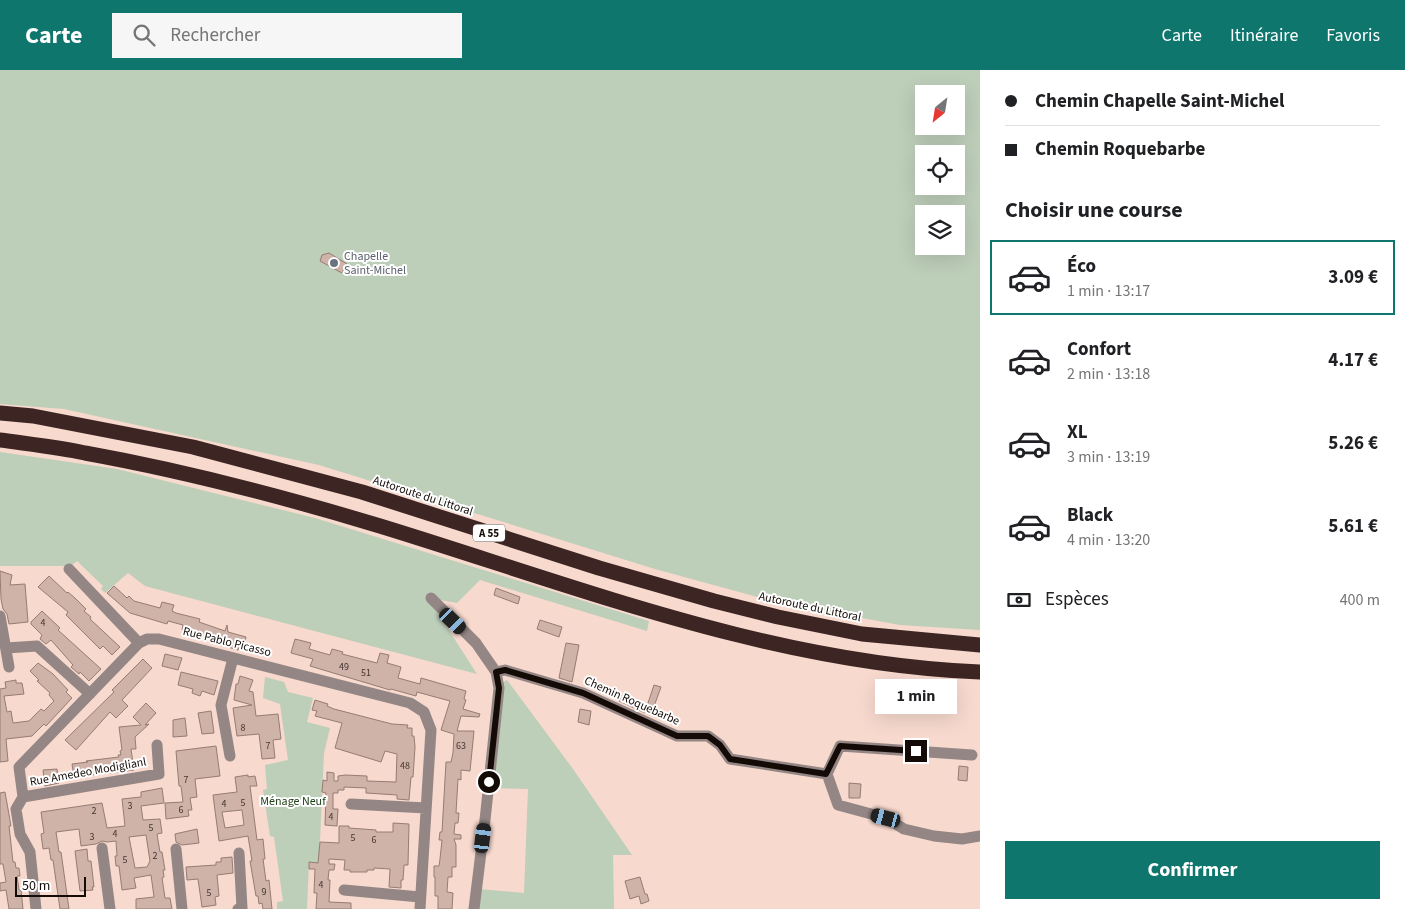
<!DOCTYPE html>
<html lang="fr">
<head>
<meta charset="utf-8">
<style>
	:root { --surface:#fff; --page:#f6f6f6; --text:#202124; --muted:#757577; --line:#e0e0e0; --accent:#0f766e }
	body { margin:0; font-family:"Source Sans 3",sans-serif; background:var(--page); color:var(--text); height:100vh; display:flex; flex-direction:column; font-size:19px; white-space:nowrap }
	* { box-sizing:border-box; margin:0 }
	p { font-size:16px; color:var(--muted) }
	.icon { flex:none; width:28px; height:28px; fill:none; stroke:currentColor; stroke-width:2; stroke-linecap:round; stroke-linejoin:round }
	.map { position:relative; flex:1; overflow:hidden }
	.side { display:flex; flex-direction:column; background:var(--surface); width:425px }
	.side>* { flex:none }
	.hud { display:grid; align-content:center; height:110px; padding:0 25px; background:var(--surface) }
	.needle { width:32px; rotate:210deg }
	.tools { position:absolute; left:915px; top:15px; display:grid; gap:10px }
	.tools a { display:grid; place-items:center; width:50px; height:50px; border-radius:0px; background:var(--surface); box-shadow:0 5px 20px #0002; font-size:25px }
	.scale { position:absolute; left:15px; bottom:12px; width:71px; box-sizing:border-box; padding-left:5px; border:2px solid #140b07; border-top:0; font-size:14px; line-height:18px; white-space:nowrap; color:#140b07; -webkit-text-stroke:4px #fff; paint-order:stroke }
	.end { position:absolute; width:22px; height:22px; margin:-11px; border:6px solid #140b07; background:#fff; box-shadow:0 0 0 2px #fff }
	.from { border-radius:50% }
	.bubble { position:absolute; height:35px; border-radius:0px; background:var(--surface); box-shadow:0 5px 20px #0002; font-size:16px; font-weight:700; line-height:35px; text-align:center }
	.car { position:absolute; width:15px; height:30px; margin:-15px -8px; border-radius:6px; box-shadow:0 0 4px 1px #0007; background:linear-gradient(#222 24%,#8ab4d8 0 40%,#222 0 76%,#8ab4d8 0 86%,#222 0) }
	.hud b { display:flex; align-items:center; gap:18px; height:48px; font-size:19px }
	.hud b+b { border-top:1px solid var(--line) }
	.hud i { width:12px; height:12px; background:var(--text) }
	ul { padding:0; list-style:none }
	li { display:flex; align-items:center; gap:15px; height:75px; margin:0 10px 8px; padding:0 15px; border:2px solid transparent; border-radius:0px }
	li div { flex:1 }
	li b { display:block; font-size:19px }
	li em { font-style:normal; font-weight:700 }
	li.on { border-color:var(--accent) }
	li>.icon { width:45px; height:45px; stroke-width:1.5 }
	h2 { padding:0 25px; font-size:22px; line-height:60px }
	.pay { display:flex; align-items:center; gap:12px; height:55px; padding:0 25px; font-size:19px }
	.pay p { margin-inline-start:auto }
	.primary-button { display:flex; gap:10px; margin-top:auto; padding:10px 25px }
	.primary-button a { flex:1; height:58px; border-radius:0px; background:var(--accent); color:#fff; font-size:20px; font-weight:700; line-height:58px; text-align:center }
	header { display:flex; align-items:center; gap:30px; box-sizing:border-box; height:70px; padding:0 25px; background:var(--accent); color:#fff }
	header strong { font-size:24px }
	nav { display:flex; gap:28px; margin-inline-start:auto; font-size:18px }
	.search { width:350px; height:45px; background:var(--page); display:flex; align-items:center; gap:12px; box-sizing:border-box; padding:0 18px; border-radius:0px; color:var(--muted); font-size:19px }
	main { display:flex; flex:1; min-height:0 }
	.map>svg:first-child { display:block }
</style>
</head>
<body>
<header>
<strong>Carte</strong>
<div class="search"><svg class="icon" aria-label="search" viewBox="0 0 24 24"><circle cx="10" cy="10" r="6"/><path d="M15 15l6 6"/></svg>Rechercher</div>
<nav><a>Carte</a><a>Itinéraire</a><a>Favoris</a></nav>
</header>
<main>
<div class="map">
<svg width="980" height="839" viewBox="0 0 980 839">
	<rect width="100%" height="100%" fill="#f7d9ce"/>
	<path fill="#bdceb9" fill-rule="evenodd" d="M0,0H980V560L900,555L780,533L655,499L319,395L64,339L0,334ZM924,24H956V56H924ZM924,84H956V116H924ZM924,144H956V176H924Z
		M0,382L117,399L315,448L649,551L647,561L480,510L457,533L440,530L434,537L477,604L145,516L128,503L105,523L101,519L103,516L77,491L71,496H0Z
		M265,607L284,612L288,622L313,628L307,652L330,658L324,683L319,793L309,792L307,839H277V832L283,831L274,767L270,766L263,720L267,719L265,695L288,690L280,634L263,628Z
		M507,610L573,699L632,785H613L614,839H479L480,819L524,823L528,719L493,718L502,613Z"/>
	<path fill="#cfb2a8" stroke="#967c72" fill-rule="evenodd" d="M329,183L347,194L342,203L320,191L322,185Z
		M0,501L12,505L10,515L25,514L28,552L9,554L7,544L3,539L1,529Z
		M49,506L67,523L68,522L76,529L86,539L84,541L91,547L90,549L120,577L112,585L103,576L100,579L66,545L68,542L38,517Z
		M114,516L127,528L129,526L134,531L160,538L162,532L174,535L172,541L176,543L200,549L199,552L225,561L227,555L228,562L246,567L243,578L239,577L238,580L221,575L222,573L182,560L183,555L168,551L167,554L130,543L107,523Z
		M496,518L520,527L518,534L494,525Z
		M42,541L60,558L58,560L101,599L89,611L80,602L79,604L71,597L73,595L51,570L46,574L40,569L42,565L31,554V552Z
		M540,550L562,557L559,567L537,559Z
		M295,569L311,573L309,579L330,585L332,579L343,582L342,584L377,593L380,583L389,585L387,593L401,597L398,608L420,614L421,608L466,621L464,629L466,630L463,639L480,644L479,647L461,646L457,661H474L470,701L461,700V710L458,709L456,743H459L458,753H455L454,764L461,765V769H454L456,775V797H452V807H448L447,822L453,823L452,839H438V826H435V807H434V796H439L440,789L442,770H439L440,762H442L446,692H451L453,683L454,664L441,660L450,631L417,622L416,626L391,619L390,620L310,596L313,589L291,583Z
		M566,573L579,575L572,612L559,608Z
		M165,584L182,588L178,600L162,596Z
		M143,589L152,598L122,630L128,636L116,648L110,642L76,680L65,670L114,622L112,620Z
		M38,593L53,604L68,620L66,622L72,628L46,656L44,654L32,666L6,669L8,691L0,692V619L6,618L5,612L16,610V613H22L24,624L4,626L7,642L11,641L13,653L29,651L41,639L44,641L54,631L49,625L50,623L37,611L39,610L30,601Z
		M181,602L218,611L214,625L202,621L200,626L192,623L193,619L178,615Z
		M240,606L253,610L249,621L253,622L256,646L278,644L281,669L273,670L275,688L262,689L259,664L237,666L233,638L252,635L234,630L236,614H238Z
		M654,615L661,617L652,642L646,640L645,643L619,631L621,625L647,636Z
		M315,630L328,634L327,636L334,639L392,654L408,655L407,658H412V666H414L415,677L413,707H411L409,730L397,729V725L366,723V718L344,717V720H338V723H333V739H338L337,756L325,755L326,723L322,722L323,710L327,711V702L334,703V711H338V706L345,705L367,706V711L396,712L397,684L385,681L381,692L335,678L342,653L315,646L317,641L312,640Z
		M146,633L156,643L145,655L149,654L135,667L136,679H131L134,700L74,707L72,694L88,692L86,691L119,687L118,685H121L120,681L122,680L119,657L141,655L133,647Z
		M580,639L591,641L589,655L578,652Z
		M211,641L214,663L202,664L198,643Z
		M185,648L187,666L173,667V650Z
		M216,676L220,706L195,709L197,727L190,728L192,740H188L189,746L166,749L165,733L183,732L181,716H179L176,681Z
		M959,696L968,697L967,711L958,710Z
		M57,699L59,713L45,716L43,700Z
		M248,705V707L255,706L257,716H250L257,770L263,769L265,789H263L266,811L269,810L272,839H263L262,833L259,834L258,826H256L250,791H252L248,766L219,771L213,725L237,722L235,707ZM242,740L244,755L225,758L222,742Z
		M849,713L861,714L860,728H849Z
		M162,718L164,733L141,736L143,750L160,749L162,763L157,764L160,782H162L165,800H163L164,807L162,808L165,828H170L172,839H136V829L154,827L151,805L134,808L136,818L122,820L119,796H116L115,786H117L116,771L107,772L102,771L96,774L81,776L79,759L56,762L59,782H61L69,839H60L53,790H51L49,778L43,779L41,764L44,763L41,742L102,733L107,758L125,756L122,729L141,727V722ZM146,765L150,791L147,797L135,798L129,767Z
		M5,722L11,756H9L13,792H15L16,798H19L20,806H17L19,820H21L23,839H9L6,820L0,821V813L6,812L3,794H0V723Z
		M393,753L409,754L408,795H404L403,810H401V818L389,817L390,799L374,798V800H367V802H350V800H344L345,790L329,789V794H335L334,800H329L328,810H330L329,832L351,833V839H316L317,823H314L315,799H309V792L318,793L320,772L339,773V756H349V758L376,760V762H393Z
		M197,759L199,773L182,775L176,772L175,764Z
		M87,779L88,791H91L94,817H92L93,820L80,821L75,781Z
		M232,787L233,803L217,805L219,826L215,827L216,835L202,837L198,809L187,810L186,797L216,795V792H221V788Z
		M640,807L645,824H647L649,831L641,834L639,826L630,829L625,811Z"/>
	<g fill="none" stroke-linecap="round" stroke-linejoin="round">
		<path stroke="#938684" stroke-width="11" d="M69,499L139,573
			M431,528L476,573L496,602L499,618L485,750L474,839
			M0,546L9,597
			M6,578L37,576L90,624
			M496,602L505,600L583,623L677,666H708L720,675L730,689L827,704L840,676L972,685
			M230,686L221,635L233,588
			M827,704L838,735L886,748L904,759L934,766L962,769L980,766
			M23,727L159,704L157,675
			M351,734L426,738
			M102,778L110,839
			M176,779L182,839
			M344,820L420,827
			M36,839L30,782L20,764L16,739L23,727L19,697L139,573L147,569H159L410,633L424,642L431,660L420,839
			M238,839L242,838L239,783"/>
		<path stroke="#3c2523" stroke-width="15" d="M0,343L33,346L193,377L362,422L599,498L714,531L778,547L862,564L980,575
			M0,370C28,374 57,377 85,383C185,401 284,427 380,456C576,516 773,594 980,602"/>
	</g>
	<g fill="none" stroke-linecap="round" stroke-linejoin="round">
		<path stroke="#140b07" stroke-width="6" d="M489,712L499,618L496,602L505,600L583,623L677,666H708L720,675L730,689L826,704L840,676L916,681"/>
	</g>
	<circle fill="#6b7280" stroke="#fff" stroke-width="2" cx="334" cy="193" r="5"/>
	<g text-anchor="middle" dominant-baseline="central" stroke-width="4" stroke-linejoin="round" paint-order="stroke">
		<g font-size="10" fill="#43352f">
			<text x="43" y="553">4</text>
			<text x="344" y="597">49</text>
			<text x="366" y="603">51</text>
			<text x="243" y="658">8</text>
			<text x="268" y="676">7</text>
			<text x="461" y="676">63</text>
			<text x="405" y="696">48</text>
			<text x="186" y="710">7</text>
			<text x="243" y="733">5</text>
			<text x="224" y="734">4</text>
			<text x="130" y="736">3</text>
			<text x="181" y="740">6</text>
			<text x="94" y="741">2</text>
			<text x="331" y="747">4</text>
			<text x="151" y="758">5</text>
			<text x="115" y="764">4</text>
			<text x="92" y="767">3</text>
			<text x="353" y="768">5</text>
			<text x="374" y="770">6</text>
			<text x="155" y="786">2</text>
			<text x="125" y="790">5</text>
			<text x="321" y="815">4</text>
			<text x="264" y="822">9</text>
			<text x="209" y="823">5</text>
		</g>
		<rect fill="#fff" stroke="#5a5451" stroke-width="1" x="473" y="454.5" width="32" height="17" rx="4"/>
		<g font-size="11" font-weight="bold" fill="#140b07">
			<text x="489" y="463">A 55</text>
		</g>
		<g font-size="12" fill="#5b616d" stroke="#fff" text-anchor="start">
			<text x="344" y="186">Chapelle<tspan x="344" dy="14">Saint-Michel</tspan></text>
		</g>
		<g font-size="12" fill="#140b07" stroke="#fff">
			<text transform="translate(423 426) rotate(18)">Autoroute du Littoral</text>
			<text transform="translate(810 537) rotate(12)">Autoroute du Littoral</text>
			<text transform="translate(227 572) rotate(14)">Rue Pablo Picasso</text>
			<text transform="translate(632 631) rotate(24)">Chemin Roquebarbe</text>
			<text transform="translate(88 702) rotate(-10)">Rue Amedeo Modiglianl</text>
		</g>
		<g font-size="12" fill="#22421a" stroke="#fff">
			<text x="293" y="731">Ménage Neuf</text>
		</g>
	</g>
</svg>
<div class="tools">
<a><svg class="needle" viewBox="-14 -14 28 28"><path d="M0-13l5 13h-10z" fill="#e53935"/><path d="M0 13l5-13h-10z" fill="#757577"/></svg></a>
<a><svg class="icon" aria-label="locate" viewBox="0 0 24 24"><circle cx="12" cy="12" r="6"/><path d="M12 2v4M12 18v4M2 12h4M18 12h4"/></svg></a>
<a><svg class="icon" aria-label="layers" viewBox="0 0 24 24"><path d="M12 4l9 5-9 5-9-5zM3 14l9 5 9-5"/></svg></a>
</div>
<div class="scale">50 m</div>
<i class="end from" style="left:489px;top:712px"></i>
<i class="end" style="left:916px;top:681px"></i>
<div class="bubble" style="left:875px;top:609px;width:82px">1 min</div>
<i class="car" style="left:453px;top:551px;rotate:134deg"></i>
<i class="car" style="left:886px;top:748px;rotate:285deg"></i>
<i class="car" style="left:483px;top:768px;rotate:7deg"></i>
</div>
<section class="side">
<div class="hud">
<b><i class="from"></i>Chemin Chapelle Saint-Michel</b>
<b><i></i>Chemin Roquebarbe</b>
</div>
<h2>Choisir une course</h2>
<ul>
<li class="on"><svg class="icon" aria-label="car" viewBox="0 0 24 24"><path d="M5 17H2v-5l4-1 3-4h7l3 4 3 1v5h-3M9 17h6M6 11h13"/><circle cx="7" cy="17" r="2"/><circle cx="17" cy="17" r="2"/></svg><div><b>Éco</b><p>1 min · 13:17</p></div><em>3.09 €</em></li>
<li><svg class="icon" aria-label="car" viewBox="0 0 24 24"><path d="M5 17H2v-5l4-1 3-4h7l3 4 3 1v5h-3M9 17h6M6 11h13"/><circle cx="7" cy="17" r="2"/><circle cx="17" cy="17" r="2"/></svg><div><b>Confort</b><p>2 min · 13:18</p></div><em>4.17 €</em></li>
<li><svg class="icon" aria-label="car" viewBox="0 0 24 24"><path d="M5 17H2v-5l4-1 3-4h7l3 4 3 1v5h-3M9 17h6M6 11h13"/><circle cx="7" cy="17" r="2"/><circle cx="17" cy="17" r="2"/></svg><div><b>XL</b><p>3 min · 13:19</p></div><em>5.26 €</em></li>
<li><svg class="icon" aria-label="car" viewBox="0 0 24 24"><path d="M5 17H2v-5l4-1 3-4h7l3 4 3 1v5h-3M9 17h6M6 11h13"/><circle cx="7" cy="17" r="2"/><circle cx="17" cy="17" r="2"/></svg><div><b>Black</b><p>4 min · 13:20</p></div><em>5.61 €</em></li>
</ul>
<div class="pay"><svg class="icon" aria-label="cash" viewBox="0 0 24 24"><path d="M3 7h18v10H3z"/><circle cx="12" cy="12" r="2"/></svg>Espèces<p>400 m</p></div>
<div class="primary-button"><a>Confirmer</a></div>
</section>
</main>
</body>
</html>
